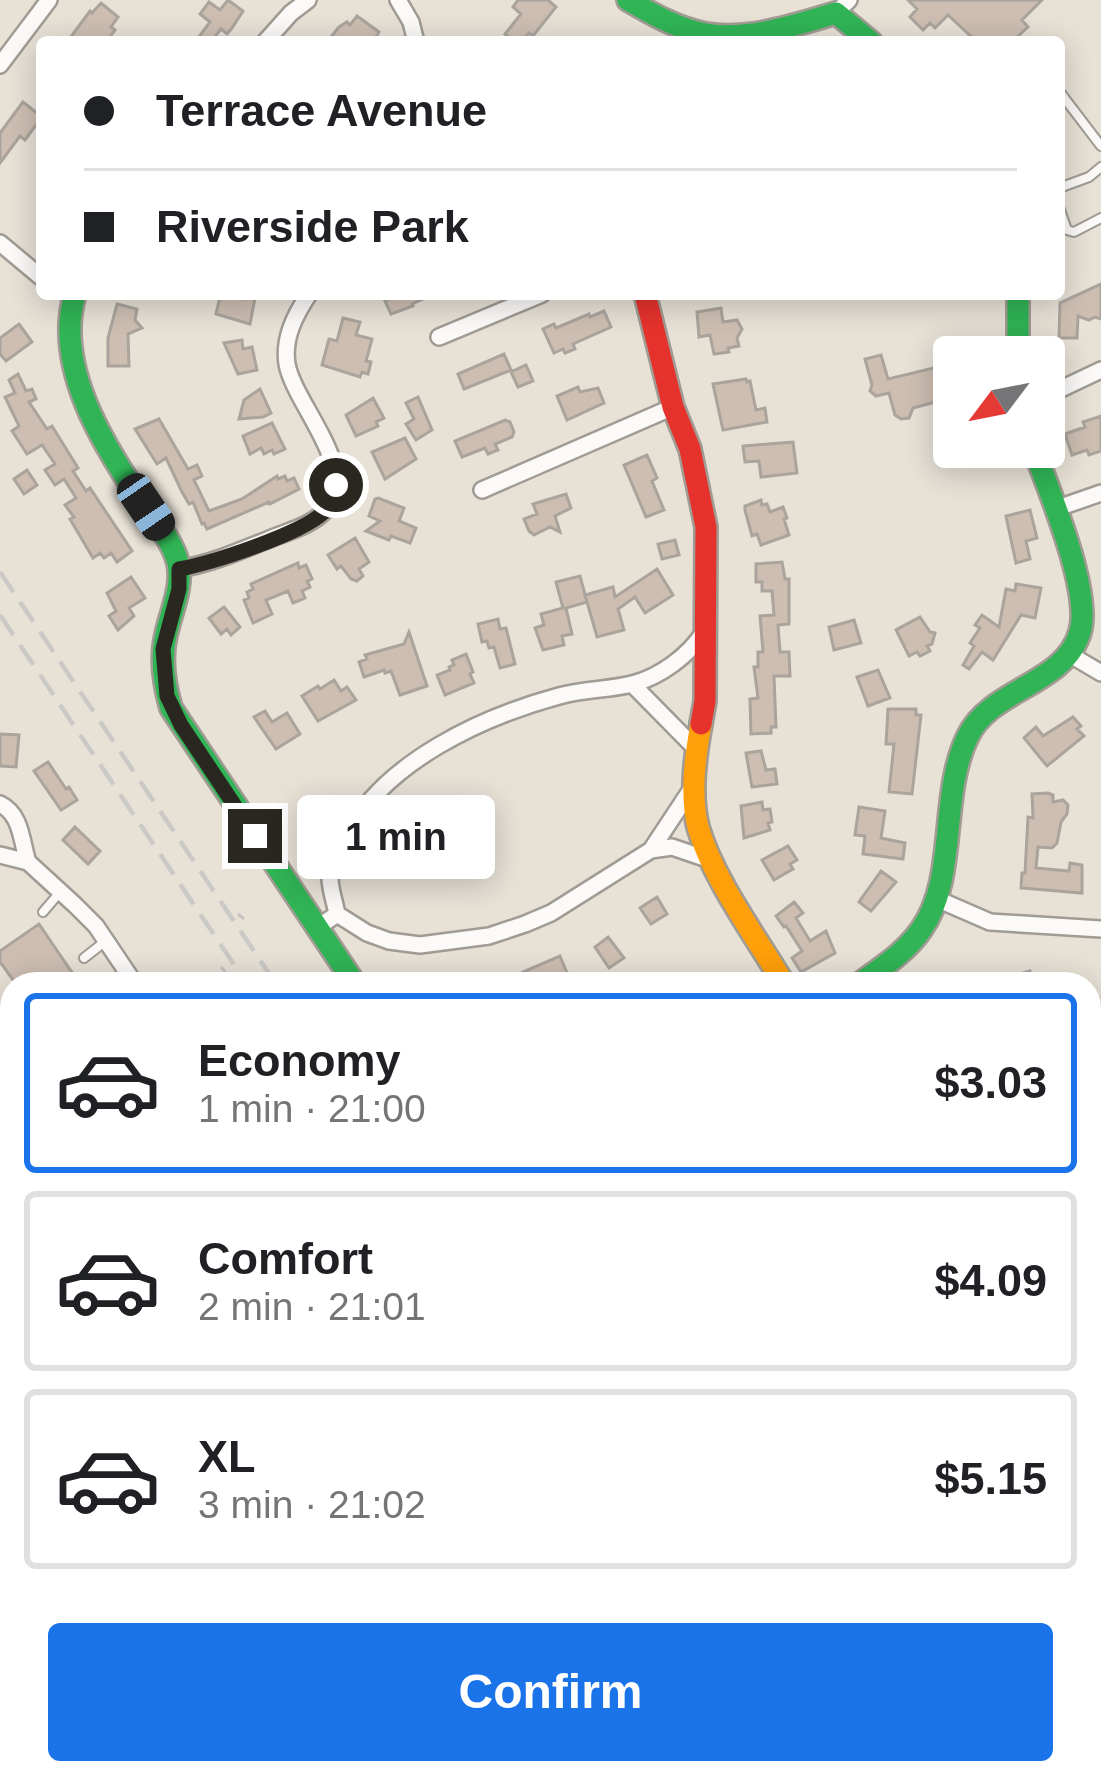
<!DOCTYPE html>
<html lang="en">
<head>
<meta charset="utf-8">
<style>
	:root { --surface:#fff; --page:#f6f6f6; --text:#202124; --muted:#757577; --line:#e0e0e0; --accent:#1a73e8 }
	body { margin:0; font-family:Arial,sans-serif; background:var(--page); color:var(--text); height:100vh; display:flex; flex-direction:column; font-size:45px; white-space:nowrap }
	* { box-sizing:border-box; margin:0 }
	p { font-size:39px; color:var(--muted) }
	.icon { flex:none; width:66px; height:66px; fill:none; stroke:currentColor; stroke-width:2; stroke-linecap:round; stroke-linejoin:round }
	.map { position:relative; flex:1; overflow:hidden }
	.panel { position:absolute; left:0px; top:972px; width:1101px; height:813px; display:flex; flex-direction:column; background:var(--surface); border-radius:36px 36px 0 0; box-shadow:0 6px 30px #0003 }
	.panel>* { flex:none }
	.top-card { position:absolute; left:36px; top:36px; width:1029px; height:264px; border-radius:12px; box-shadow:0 6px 30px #0003; display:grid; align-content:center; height:264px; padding:0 48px; background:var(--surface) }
	.needle { width:78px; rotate:238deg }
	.buttons { position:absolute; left:933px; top:336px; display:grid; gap:24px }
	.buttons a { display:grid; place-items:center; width:132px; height:132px; border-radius:12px; background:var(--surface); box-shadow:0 6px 30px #0003; font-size:60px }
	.end { position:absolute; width:54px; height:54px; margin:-27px; border:15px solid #2a2720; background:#fff; box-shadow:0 0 0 6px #fff }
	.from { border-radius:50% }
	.bubble { position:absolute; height:84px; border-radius:12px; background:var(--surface); box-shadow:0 6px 30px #0003; font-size:39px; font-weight:700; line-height:84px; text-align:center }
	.car { position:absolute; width:36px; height:72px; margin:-36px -18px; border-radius:15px; box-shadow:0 0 9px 3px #0007; background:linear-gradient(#222 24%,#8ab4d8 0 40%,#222 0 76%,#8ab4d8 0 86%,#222 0) }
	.top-card b { display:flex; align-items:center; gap:42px; height:114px; font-size:45px }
	.top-card b+b { border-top:3px solid var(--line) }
	.top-card i { width:30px; height:30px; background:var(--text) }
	ul { padding:21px 0 0; list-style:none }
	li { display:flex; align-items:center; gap:36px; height:180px; margin:0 24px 18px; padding:0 24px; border:6px solid var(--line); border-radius:12px }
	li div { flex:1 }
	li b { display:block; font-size:45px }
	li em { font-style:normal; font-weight:700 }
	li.selected { border-color:var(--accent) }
	li>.icon { width:108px; height:108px; stroke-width:1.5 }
	.button { display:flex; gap:24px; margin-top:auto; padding:24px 48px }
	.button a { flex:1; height:138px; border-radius:12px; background:var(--accent); color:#fff; font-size:48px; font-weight:700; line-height:138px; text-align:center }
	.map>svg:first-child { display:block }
</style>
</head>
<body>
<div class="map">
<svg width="1101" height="1783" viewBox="0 0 1101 1783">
	<rect width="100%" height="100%" fill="#e7e1d6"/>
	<path fill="#90bb96" d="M1101,1672V1783H964V1773H1089V1675Z"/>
	<path fill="#cebeb2" stroke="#aaa49d" stroke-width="3" d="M228,0L243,11L232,28L227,34L221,29L211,42H195L210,22L200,14L209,2L220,10Z
		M518,0H548L556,7L533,36L529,33L521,42H515L505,34L521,14L513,7Z
		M908,0H1042L1022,20L1028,27L1012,42H977L948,15L935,28L930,23L923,30L910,17L917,9Z
		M101,3L118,17L111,27L115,30L106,42H67L90,11L92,13Z
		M357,16L379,32L373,42H327L339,27L347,22L350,25Z
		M23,102L42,117L25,140L20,136L0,163V133Z
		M1101,284V319L1095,317L1089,320L1078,316L1077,338H1059L1060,303Z
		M226,294L244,299L245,295L255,298L250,324L216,314L219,301Z
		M389,294H434L412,304L413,306L391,314L385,301L391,298Z
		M117,304L137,309L135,320L142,328L128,334L129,366H108V338Z
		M721,308L723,322L737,320L742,329L737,338L739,346L728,348L729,352L714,354L710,335L699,337L697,312Z
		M604,311L611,327L573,344L575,349L565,353L563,349L554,353L543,329L554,324L556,328L589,314L590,317Z
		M343,318L360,322L356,335L372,339L366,361L371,362L368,374L362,372L360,377L322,365L329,339L337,341Z
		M19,324L32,342L6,361L0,354V338Z
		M242,340L243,349L252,347L257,370L238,374L224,343Z
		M504,354L511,370L464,389L458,374Z
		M881,355L888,379L942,366L951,398L913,408L909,418L901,419L895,415L889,393L876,396L870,391L872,385L865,359Z
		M526,365L533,381L518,387L511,372Z
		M18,374L26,391L32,389L36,399L29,402L47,429L52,426L78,468L73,471L86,491L90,488L132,551L117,562L111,553L104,558L100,553L93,558L70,519L74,517L65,505L76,498L64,479L55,485L45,470L55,464L42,445L27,454L12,431L19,426L5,397L15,393L9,380Z
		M746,379L747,382L750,381L756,410L765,408L767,422L723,430L713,384Z
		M578,387L580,392L598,388L604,403L567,420L557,396Z
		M260,389L271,413L263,417L239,419L244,400Z
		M418,397L432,430L416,440L406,424L414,419L406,403Z
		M373,398L384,418L376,422L378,426L356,436L346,415Z
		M1101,416V451L1089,455L1087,450L1072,455L1065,434L1085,427L1083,422Z
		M159,419L188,469L197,465L202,476L194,480L209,511L242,499L277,476L278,479L285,476L287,481L294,478L299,489L270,504L269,502L207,529L204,523L202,524L193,502L189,504L182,492L166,458L157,464L135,429Z
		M505,420L510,422L514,432L512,437L495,444L498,450L488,454L485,448L462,457L455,441Z
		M272,423L285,449L274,454L272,450L264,454L261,448L250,454L243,436Z
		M405,438L416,459L385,479L372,452Z
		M793,442L797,473L761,477L759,461L745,462L743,446Z
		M647,455L657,478L652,481L664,510L646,517L624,465Z
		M27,470L37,485L24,494L14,479Z
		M566,494L571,508L555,516L560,532L550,527L534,535L529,531L524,519L537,514L533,504Z
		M378,498L404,508L399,521L416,528L410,543L391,536L389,540L366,531L380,521L369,516L375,499Z
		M761,500L762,505L767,504L770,512L783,507L787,518L784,519L789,535L761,545L757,534L752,536L745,510V506Z
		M1030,510L1037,538L1026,541L1030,559L1016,563L1006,516Z
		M355,538L369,562L359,569L363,576L357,581L351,579L341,566L337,569L328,555Z
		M675,540L679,555L662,559L658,544Z
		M782,562L785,579H789V624L778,625L780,652H789L790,676H774L776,727H771V733L751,734L750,699L758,698L754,667H758V652H763L760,616L774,615L772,591H762V582H756V564Z
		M298,563L299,568L306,565L312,579L307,581L310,587L302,591L305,598L293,603L288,591L266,600L272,614L253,623L244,600L249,598L247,592L253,589L251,584Z
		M657,569L673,595L645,613L635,597L618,609L624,630L597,637L585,595L613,587L615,597Z
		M580,576L587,602L566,608L572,634L562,636L564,645L543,650L535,628L544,625L541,614L563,608L556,582Z
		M131,577L145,598L129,608L134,616L118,630L109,616L116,611L107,593Z
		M1016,584L1041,588L1035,618L1021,615L993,660L982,652L969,669L963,665L974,646L970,643L980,628L975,625L982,615L999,627L1006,589L1015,591Z
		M224,607L240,627L231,635L227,629L221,634L209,618Z
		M920,617L930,632L935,633L932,644L927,646L930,651L920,656L917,652L909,656L896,630Z
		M498,619L500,629L506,628L515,664L500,668L494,647L489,648L487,641L482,642L478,624Z
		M854,620L861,643L834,650L829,627Z
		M409,632L427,686L400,695L391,671L385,673L384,670L364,677L359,662L367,659L365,655L404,644Z
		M466,654L473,672L470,674L474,683L445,695L437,675L450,670L449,667L454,665L452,660Z
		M878,670L890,698L868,706L857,677Z
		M334,680L341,691L347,687L356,700L318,721L302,696L318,686L320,689Z
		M888,709H916V715H921L912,794L889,792L894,744H886Z
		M265,711L272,722L287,713L300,734L276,749L254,717Z
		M1073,717L1081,726L1077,729L1084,736L1047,766L1024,738L1036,727L1043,736Z
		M0,734L19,735L16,767L0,766Z
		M761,751L766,770L775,769L777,784L752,787L746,753Z
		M48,762L66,789L69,787L77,800L61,810L34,771Z
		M1048,793L1053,795V802L1063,800L1068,805L1067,814L1061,822L1057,843L1052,848L1038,847L1036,868L1069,871L1070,863L1082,865V893L1021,888L1022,873H1025L1028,817L1033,818L1032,794Z
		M762,802L763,810L770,809L772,822L768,823L770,830L744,838L741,806Z
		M859,807L885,811L881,838L905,843L903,859L863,854L865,836L855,835Z
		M75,827L100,851L88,864L63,840Z
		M788,846L797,860L790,864L793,869L774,880L762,860Z
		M881,871L896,882L871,911L859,902Z
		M657,897L667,914L651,924L640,908Z
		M794,902L803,913L796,918L810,941L826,931L835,953L801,972L792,958L802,951L786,926L784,927L776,916Z
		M39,924L71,971L81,984H16L0,962V951Z
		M608,937L624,958L609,968L595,947Z
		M560,956L567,973L543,984H529L523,972Z
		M1030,971L1033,984H997L996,981Z
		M6,1028L12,1034V1057L5,1063L0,1057V1033Z
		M6,1117L12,1123V1160L0,1173V1123Z
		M1093,1120L1101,1152V1174L1089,1177V1121Z
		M1101,1562V1599L1089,1606V1569Z
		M0,1599L12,1617V1650L0,1630Z"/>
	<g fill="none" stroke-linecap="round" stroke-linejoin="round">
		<g stroke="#a09b93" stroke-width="12">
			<path id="lane" d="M1059,91L1101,146
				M1059,188L1089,177L1101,167
				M1059,207L1067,230L1074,232L1101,218
				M43,912L61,891
				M84,958L107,940"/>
		</g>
		<g stroke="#a09b93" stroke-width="20">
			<path id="street" d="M398,0L411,22L416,42
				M836,13L849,0
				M265,42L291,13L308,0
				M0,65L49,0
				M0,243L42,278
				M439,337L542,294
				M1044,397L1101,370
				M482,490L673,407
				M1055,509L1101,493
				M179,569C214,563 244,549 277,536C293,530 313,524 326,510C362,472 294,404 287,364C283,338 295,315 309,294
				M1069,654L1101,673
				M632,684L696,749
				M0,804C22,815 21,841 28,862
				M651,850L672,847L710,860
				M0,855L28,862L75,905L96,926L135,984
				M937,899L990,922L1101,929
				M337,914L367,933L389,941L420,945L489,936L525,924L551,913L651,850L694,785
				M317,928L337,914C335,903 330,889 330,878C331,863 340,847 347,834C386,761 482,717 559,696C583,689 608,690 632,684C660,677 690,655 705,630
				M0,1227L12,1241
				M1089,1233L1101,1230
				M1089,1415L1101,1434
				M0,1506L12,1518
				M152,1773L159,1783
				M467,1773L474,1783"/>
		</g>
		<g stroke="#a09b93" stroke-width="26">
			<path id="fast" d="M628,0C652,14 678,29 706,34C748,41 796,25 836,13L871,42
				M75,294C54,365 102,443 140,499C153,519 172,539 178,563C183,588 171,611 166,635C160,660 164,684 171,708L355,984
				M1018,294V357
				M859,984C881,968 905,953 921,930C958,879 939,794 968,736C991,688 1065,685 1080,632C1092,591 1048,488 1033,447
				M0,1339L12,1332"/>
		</g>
		<g stroke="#a09b93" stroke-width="26">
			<path id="slow" d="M701,724C695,757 690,795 698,827C713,879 756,937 784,984"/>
		</g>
		<g stroke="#a09b93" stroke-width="26">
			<path id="jam" d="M645,294L673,407L690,449L706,527L705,701L701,724"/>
		</g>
		<path stroke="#c6c4c2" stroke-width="3" stroke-dasharray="9 6" stroke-linecap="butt" d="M238,914L244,919
			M221,967L226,973
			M1089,1672L1095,1698"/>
		<use href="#lane" stroke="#fbfaf9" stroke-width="8"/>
		<use href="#street" stroke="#fbfaf9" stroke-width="15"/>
		<use href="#fast" stroke="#30b455" stroke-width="21"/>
		<use href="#slow" stroke="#ff9f0a" stroke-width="21"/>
		<use href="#jam" stroke="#e5322d" stroke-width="21"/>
		<path stroke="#cbc9c6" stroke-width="4.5" stroke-dasharray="24 12" stroke-linecap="butt" d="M0,572L276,984
			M0,615L247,984
			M867,1773L878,1783"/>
	</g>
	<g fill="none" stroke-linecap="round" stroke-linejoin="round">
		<path stroke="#2a2720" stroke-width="15" d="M255,836L181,725L167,696L163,649L179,589V569C212,563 301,534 324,512C332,504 334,496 336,485"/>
	</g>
</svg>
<div class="buttons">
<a><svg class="needle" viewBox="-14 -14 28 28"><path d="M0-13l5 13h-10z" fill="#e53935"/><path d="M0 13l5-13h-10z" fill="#757577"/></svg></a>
</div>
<i class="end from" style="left:336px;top:485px"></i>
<i class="end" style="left:255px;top:836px"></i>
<div class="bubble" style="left:297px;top:795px;width:198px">1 min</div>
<i class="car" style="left:146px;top:507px;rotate:146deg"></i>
<div class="top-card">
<b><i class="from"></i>Terrace Avenue</b>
<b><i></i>Riverside Park</b>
</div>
<section class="panel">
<ul>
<li class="selected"><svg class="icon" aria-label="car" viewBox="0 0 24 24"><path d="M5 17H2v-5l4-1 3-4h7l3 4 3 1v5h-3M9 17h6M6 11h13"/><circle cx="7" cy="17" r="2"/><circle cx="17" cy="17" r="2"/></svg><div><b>Economy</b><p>1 min · 21:00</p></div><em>$3.03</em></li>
<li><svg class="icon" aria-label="car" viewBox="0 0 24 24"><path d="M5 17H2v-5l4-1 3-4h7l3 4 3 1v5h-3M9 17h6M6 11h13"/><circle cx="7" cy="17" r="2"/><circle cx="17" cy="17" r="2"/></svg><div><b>Comfort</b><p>2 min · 21:01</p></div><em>$4.09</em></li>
<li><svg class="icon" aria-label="car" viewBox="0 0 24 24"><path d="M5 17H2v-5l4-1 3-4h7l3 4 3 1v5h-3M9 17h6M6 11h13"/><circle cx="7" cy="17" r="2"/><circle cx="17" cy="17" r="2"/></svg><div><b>XL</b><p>3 min · 21:02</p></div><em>$5.15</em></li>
</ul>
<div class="button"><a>Confirm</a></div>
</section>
</div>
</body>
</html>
